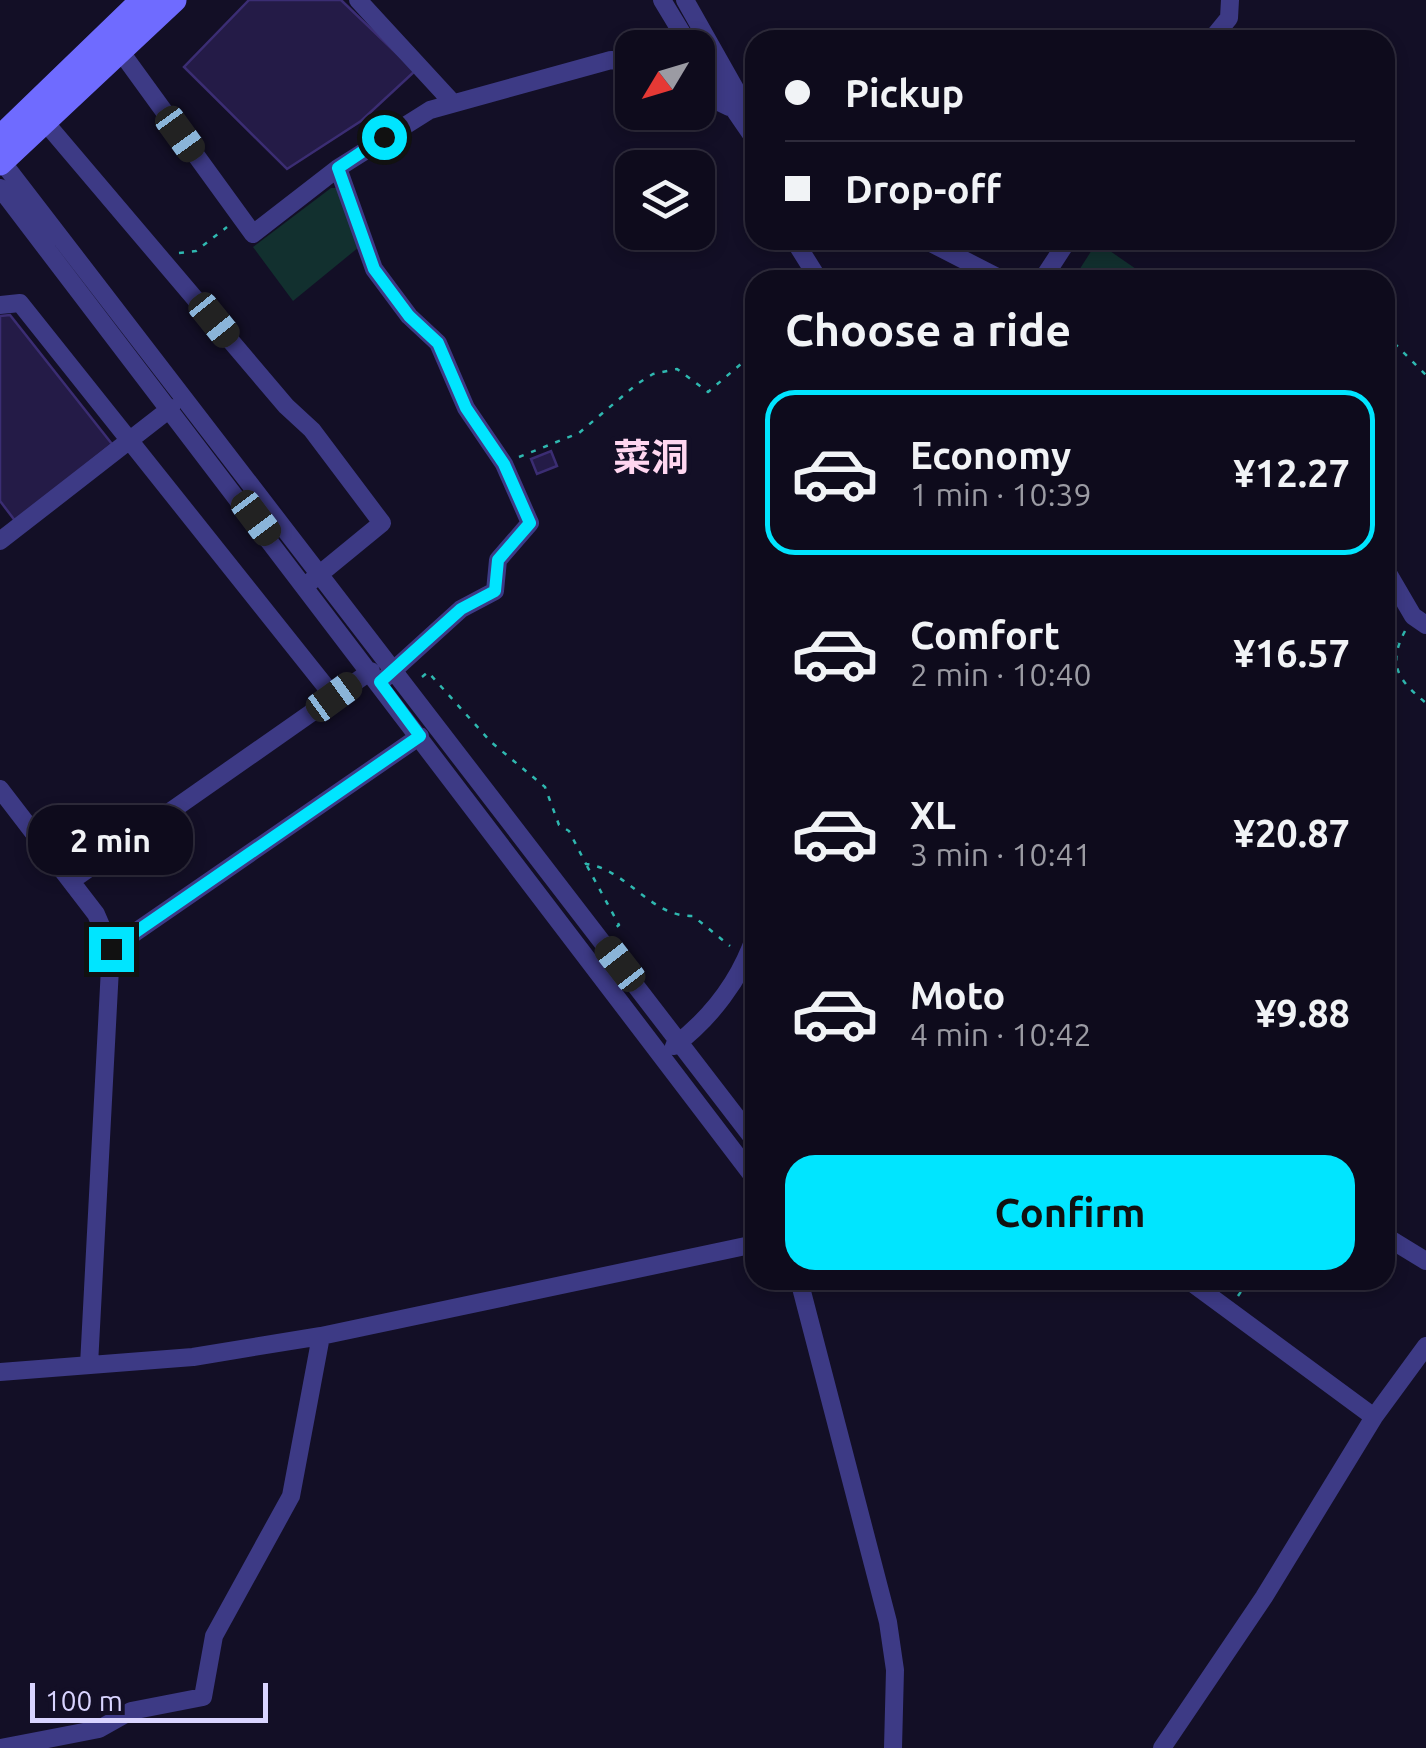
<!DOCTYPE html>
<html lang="en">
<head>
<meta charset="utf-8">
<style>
	:root { --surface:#0e0b1c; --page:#1c1929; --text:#f1f3f6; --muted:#9b9ba3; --line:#2e2b3b; --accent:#00e5ff }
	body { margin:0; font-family:Ubuntu,"Noto Sans SC",sans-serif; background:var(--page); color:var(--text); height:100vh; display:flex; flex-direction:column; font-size:38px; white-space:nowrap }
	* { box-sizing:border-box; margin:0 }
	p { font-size:32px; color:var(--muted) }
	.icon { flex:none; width:55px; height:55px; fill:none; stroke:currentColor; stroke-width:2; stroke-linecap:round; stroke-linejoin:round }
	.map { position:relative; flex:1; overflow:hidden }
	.side { position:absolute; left:745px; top:270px; width:650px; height:1020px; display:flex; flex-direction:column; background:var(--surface); border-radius:30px; box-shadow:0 5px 15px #0003,0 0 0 2px var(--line) }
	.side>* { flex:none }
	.guide { position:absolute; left:745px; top:30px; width:650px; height:220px; border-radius:30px; box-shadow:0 5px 15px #0003,0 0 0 2px var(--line); display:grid; align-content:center; height:220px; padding:0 40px; background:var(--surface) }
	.needle { width:65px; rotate:232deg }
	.buttons { position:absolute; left:615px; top:30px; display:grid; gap:20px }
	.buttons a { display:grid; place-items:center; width:100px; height:100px; border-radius:20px; background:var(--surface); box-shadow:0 5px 15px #0003,0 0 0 2px var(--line); font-size:50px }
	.scale { position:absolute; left:30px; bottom:25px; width:238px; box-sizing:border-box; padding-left:10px; border:5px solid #d9d4ff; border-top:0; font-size:28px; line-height:35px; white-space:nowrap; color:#d9d4ff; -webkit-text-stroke:8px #130f26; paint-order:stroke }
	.end { position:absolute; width:45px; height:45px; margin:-22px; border:12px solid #00e5ff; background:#111; box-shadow:0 0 0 5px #111 }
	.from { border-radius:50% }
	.bubble { position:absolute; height:70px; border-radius:30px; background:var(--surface); box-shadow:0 5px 15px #0003,0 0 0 2px var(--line); font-size:32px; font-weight:700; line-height:70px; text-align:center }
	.car { position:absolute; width:30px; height:60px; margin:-30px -15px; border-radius:12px; box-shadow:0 0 8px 2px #0007; background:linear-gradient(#222 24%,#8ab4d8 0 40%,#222 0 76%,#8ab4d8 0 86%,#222 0) }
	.guide b { display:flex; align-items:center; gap:35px; height:95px; font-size:38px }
	.guide b+b { border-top:2px solid var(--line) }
	.guide i { width:25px; height:25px; background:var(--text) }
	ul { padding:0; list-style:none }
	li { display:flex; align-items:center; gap:30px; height:165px; margin:0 20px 15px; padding:0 20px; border:5px solid transparent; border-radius:30px }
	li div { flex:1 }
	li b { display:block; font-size:38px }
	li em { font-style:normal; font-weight:700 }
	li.on { border-color:var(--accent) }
	li>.icon { width:90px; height:90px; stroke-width:1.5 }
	h2 { padding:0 40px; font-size:45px; line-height:120px }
	.button { display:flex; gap:20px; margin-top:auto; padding:20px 40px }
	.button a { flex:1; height:115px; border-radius:30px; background:var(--accent); color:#111; font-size:40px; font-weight:700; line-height:115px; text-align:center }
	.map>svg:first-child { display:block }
</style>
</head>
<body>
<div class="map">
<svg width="1426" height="1748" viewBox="0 0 1426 1748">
	<rect width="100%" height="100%" fill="#130f26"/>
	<path fill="#12302f" d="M331,188H342L359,247L293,301L253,247Z
		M1097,242L1152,280L1074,278Z"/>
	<path fill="#241b47" stroke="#3b2d73" stroke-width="2.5" d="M249,0H341L415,71L361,121L287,169L184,67Z
		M10,315L112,444L16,522L0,501V316Z
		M551,451L557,466L537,474L531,459Z"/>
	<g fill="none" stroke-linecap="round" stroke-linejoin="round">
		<path stroke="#2fb8b0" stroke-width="2.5" stroke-dasharray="5 8" stroke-linecap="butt" d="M179,253L196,251L227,227
			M1385,334L1426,375
			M519,457L579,433L637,384L653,374L677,369L708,392L748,358L755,362
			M1405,631C1387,665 1398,680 1426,703
			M1385,649L1397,642
			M422,677L428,672L491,742L545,787L559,825L569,831L586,864C627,869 650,917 693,916L730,946
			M587,866L619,925L612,930
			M1238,1296L1249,1280"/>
		<path stroke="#3d3a85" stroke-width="18" d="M358,0L453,103
			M662,0L691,48
			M685,0L755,124
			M1211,40L1229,18L1230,0
			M121,52L253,234L338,168L430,110L611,60L632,63
			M698,57L755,140
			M698,92L729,107
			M45,122L286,406L312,430L382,523L310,582
			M0,159L755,1141
			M338,168L374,269L409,316L438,343L466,408L504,464L530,523L498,560L495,591L461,609L385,678
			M0,188L755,1179
			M794,240L819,280
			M925,240L1003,280
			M1042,280L1068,240
			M0,305L20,303L334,697
			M0,541L171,408
			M1385,568L1413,616L1426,625
			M0,789L96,914L111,949L89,1365
			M71,881L371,671
			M111,949L420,736
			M674,1046C711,1018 740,980 755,936
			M1385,1236L1426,1261
			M799,1280L888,1622L895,1670L893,1748
			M1188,1280L1374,1417L1426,1346
			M0,1372L193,1357L321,1336L755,1244
			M1,1748L99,1729L131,1711L203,1697L214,1636L291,1496L321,1336
			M1162,1748L1264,1597L1374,1417"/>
		<path stroke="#6f6bff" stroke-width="25" d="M0,138L143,0
			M0,163L174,0"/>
	</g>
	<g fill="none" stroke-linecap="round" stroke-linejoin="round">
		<path stroke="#00e5ff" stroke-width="12" d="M111,949L420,736L380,682L461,609L495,591L498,560L530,523L504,464L466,408L438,343L409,316L374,269L338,168L384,137"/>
	</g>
	<g text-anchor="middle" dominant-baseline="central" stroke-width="10" stroke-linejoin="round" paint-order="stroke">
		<g font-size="38" font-weight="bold" fill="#ffd6f0" stroke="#130f26">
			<text x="651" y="457">菜洞</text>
		</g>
	</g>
</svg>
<div class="buttons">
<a><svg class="needle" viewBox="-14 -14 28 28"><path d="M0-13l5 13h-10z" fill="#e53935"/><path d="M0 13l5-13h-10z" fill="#9b9ba3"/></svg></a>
<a><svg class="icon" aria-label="layers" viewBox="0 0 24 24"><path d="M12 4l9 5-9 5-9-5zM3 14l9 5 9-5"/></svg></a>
</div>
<div class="scale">100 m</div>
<i class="end from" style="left:384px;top:137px"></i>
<i class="end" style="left:111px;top:949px"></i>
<div class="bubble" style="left:28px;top:805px;width:165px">2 min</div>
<i class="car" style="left:180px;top:134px;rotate:144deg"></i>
<i class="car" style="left:214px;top:320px;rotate:141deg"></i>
<i class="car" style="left:256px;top:518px;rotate:143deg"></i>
<i class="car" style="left:334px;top:697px;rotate:54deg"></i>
<i class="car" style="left:620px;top:964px;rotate:322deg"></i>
<div class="guide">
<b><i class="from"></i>Pickup</b>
<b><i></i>Drop-off</b>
</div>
<section class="side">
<h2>Choose a ride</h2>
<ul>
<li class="on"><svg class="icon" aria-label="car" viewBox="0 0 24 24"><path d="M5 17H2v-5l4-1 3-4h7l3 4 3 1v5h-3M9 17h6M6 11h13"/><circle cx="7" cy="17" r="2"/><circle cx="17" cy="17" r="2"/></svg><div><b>Economy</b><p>1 min · 10:39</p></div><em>¥12.27</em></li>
<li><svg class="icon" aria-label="car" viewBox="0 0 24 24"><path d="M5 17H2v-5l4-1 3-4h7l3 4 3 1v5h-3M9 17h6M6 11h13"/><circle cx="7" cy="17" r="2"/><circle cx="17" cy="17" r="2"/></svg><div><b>Comfort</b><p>2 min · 10:40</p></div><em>¥16.57</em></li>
<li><svg class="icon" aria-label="car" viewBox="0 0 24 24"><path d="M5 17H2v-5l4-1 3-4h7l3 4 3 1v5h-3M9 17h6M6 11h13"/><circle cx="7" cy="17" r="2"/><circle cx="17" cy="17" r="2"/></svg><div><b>XL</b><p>3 min · 10:41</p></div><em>¥20.87</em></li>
<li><svg class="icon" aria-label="car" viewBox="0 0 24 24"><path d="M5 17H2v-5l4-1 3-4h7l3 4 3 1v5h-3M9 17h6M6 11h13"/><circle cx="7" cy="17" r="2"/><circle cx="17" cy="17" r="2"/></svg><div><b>Moto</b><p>4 min · 10:42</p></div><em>¥9.88</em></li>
</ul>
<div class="button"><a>Confirm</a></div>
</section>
</div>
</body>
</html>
